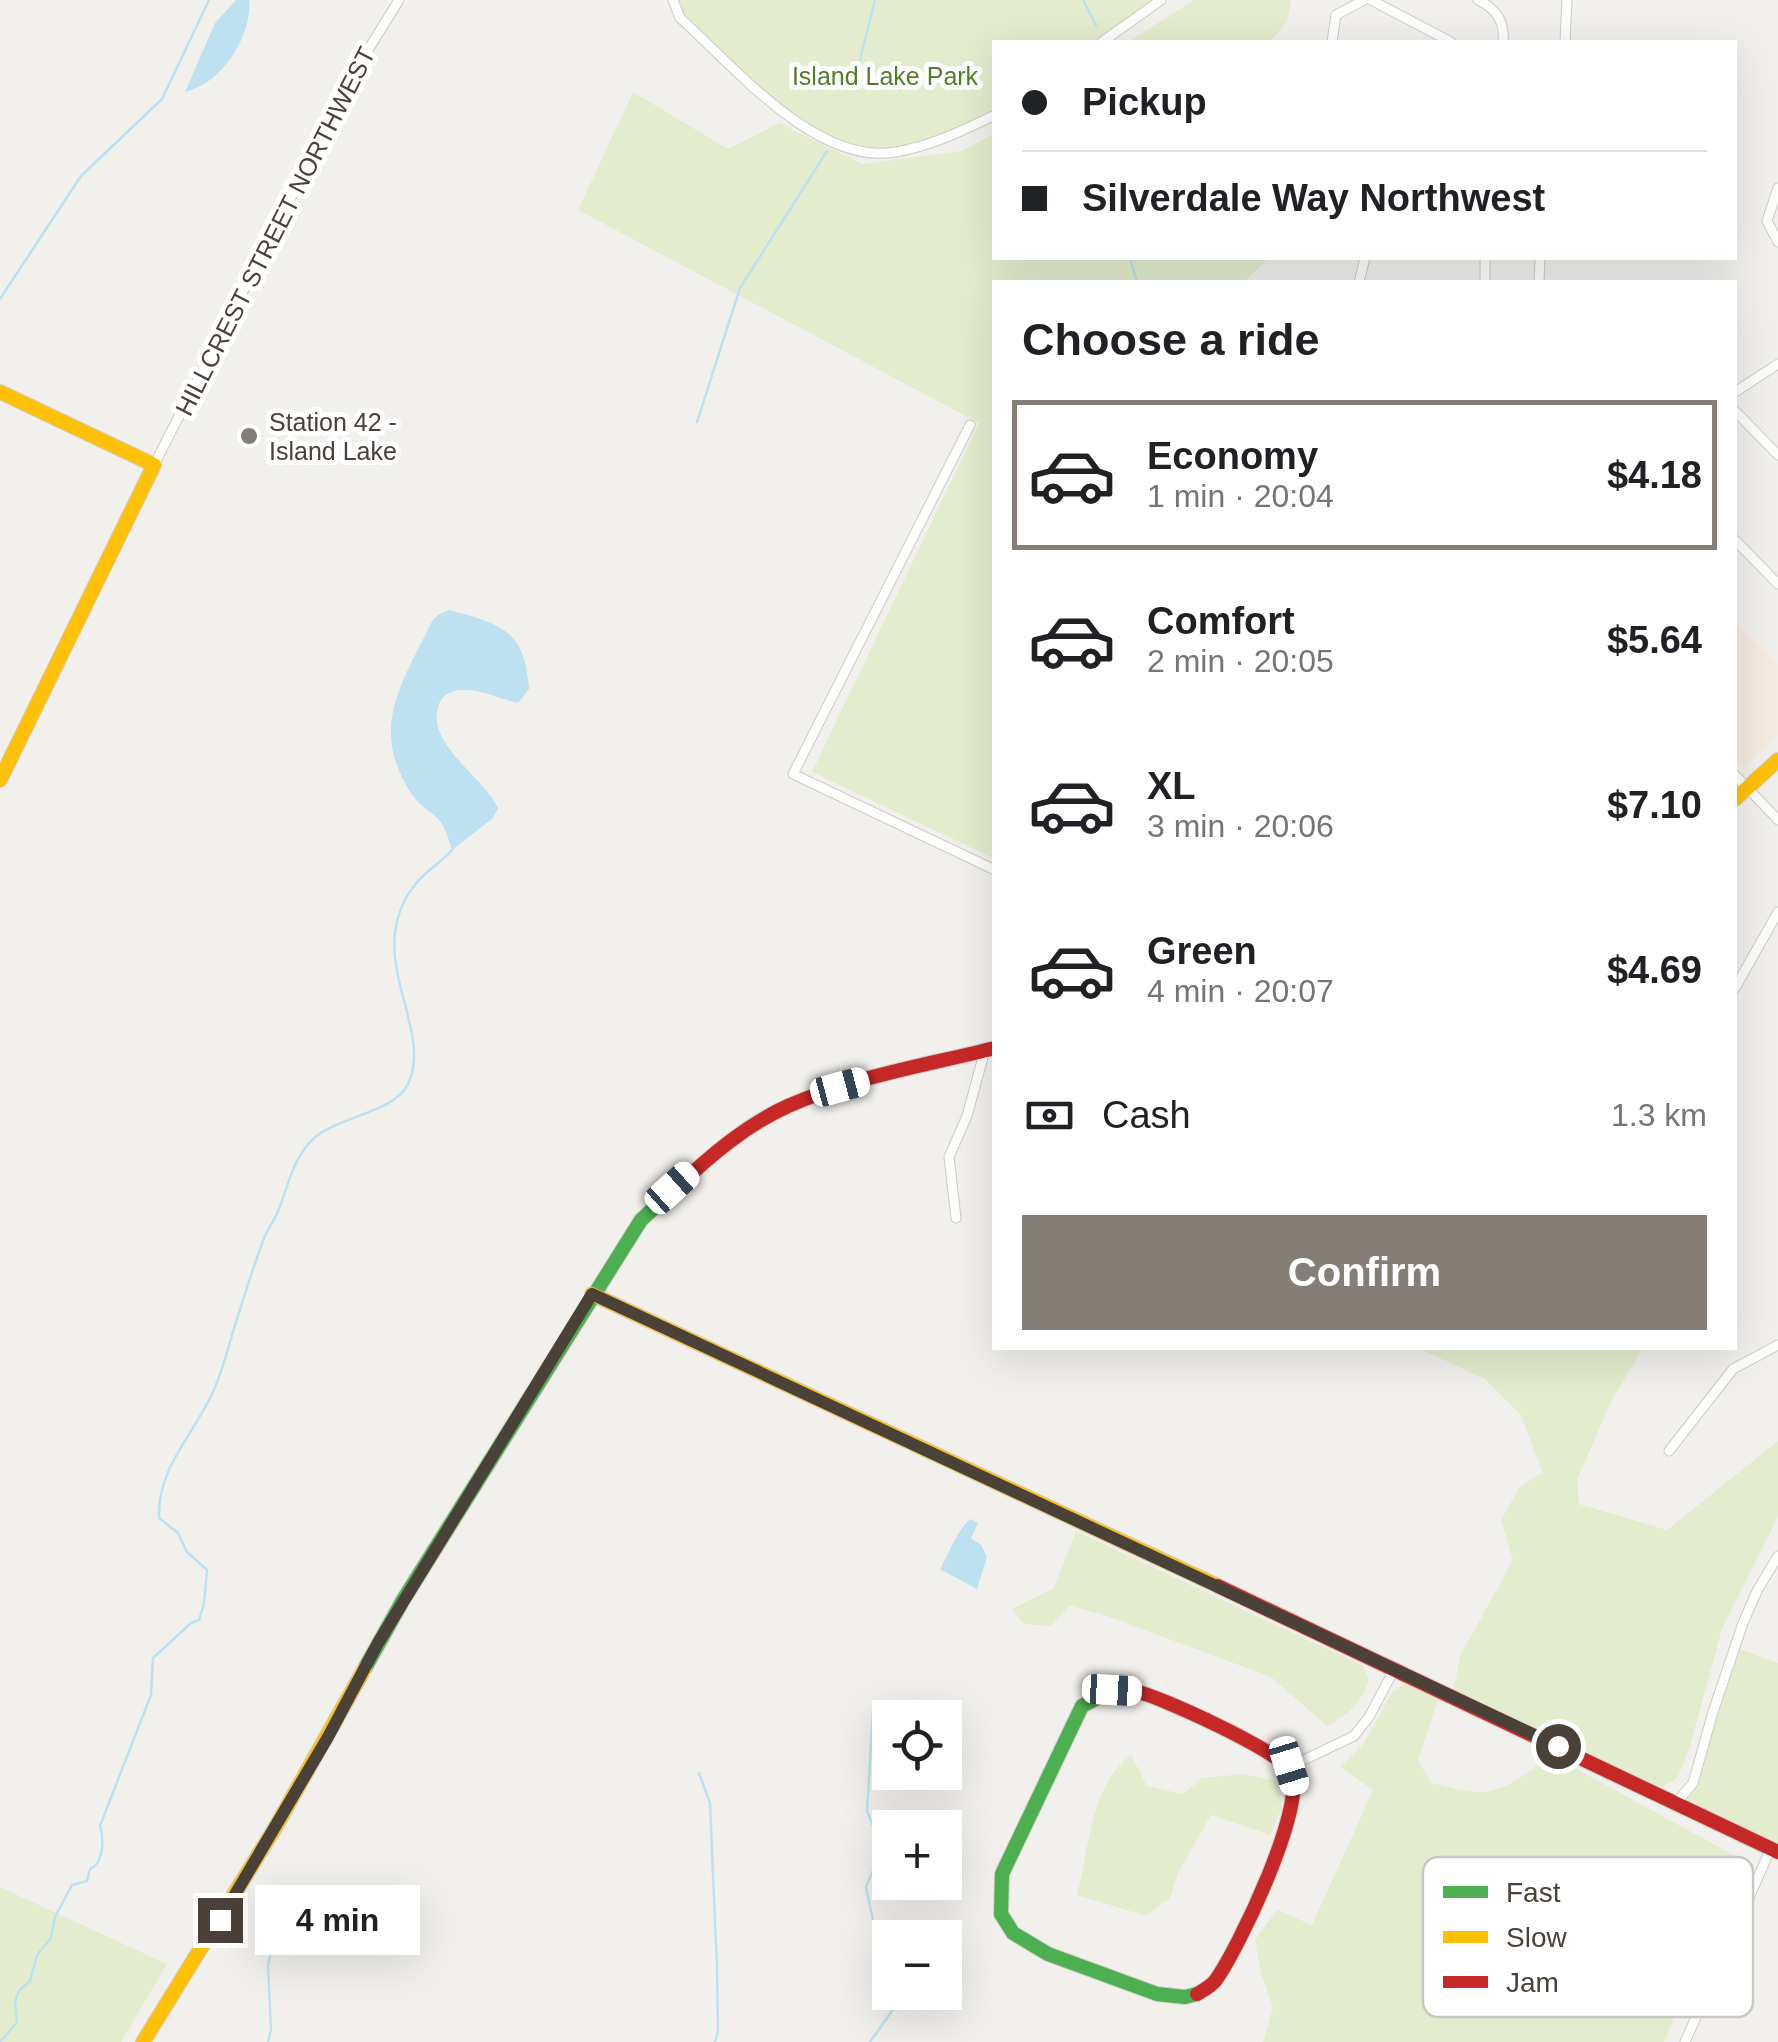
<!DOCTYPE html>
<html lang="en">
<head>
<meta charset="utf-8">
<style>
	:root { --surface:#fff; --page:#f2f2f2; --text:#202124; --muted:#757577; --line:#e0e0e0; --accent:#857e77 }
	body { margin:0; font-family:Helvetica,sans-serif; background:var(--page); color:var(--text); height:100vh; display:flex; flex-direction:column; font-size:38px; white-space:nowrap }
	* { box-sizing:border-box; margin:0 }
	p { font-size:32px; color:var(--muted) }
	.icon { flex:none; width:55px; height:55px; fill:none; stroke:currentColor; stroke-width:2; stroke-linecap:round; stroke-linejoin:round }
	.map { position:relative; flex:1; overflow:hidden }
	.sheet { position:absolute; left:992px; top:280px; width:745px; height:1070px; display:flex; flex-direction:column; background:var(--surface); border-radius:0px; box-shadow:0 10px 40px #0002 }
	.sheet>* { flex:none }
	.hud { position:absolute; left:992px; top:40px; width:745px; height:220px; border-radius:0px; box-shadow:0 10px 40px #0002; display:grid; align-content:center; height:220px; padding:0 30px; background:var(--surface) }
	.buttons { position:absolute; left:872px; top:1700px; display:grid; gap:20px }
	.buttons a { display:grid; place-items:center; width:90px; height:90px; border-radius:0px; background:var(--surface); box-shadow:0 10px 40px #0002; font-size:50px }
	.end { position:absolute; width:45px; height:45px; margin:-22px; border:12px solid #4a4138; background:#fff; box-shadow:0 0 0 5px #fff }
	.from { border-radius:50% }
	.bubble { position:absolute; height:70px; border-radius:0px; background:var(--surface); box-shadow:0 10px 40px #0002; font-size:32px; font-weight:600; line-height:70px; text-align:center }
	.car { position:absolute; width:30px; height:60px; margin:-30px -15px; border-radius:12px; box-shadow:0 0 8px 2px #0007; background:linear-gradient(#fff 24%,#345 0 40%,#fff 0 76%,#345 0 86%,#fff 0) }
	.hud b { display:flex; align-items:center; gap:35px; height:95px; font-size:38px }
	.hud b+b { border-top:2px solid var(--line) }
	.hud i { width:25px; height:25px; background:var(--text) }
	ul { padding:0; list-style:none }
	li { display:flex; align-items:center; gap:30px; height:150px; margin:0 20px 15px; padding:0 10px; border:5px solid transparent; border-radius:0px }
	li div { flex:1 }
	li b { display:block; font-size:38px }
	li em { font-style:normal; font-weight:600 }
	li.selected { border-color:var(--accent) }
	li>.icon { width:90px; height:90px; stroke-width:1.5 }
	h2 { padding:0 30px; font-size:45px; line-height:120px }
	.pay { display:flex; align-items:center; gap:25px; height:110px; padding:0 30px; font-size:38px }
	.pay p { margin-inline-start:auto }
	.primary-button { display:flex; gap:20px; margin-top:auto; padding:20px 30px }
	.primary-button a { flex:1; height:115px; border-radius:0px; background:var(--accent); color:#fff; font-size:40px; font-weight:600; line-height:115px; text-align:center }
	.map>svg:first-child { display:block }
</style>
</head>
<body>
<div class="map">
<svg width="1778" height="2042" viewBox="0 0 1778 2042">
	<rect width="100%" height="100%" fill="#f2f0ed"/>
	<path fill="#f5eae0" d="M1735,621L1778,664V735L1743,769L1735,761Z"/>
	<path fill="#e3edcd" d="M673,0H1161L1102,42H995V115C971,123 916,150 894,152C817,160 733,66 680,18Z
		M1194,0H1291L1287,21L1270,42H1128Z
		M633,92L728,149L779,123L862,164L962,151L995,133V258H1269L1244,282H995V859L812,772L979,423L578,210Z
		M1418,1348H1643L1612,1400L1577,1480L1579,1504L1667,1530L1778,1441V1517L1722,1629L1690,1746L1678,1777L1656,1792L1453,1694L1460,1656L1513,1560L1501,1520L1519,1488L1542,1472L1521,1415L1485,1379Z
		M1076,1531L1363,1666L1369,1680C1361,1703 1349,1715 1327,1726L1271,1677L1104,1615L1070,1606L1050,1626L1024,1624L1012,1609L1054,1588Z
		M1740,1649L1778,1663V1852L1677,1802L1693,1783Z
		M1404,1684L1438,1699L1418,1761L1432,1783C1486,1798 1496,1796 1542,1762L1571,1766L1739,1858L1664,2042H1263L1273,2008L1261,1973L1255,1940L1277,1910L1312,1925L1373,1790L1340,1767L1365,1742L1392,1692Z
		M1131,1755L1147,1786L1183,1794L1202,1778L1243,1774L1277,1781L1282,1808L1270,1835L1211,1815L1178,1873L1170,1898L1146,1916L1077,1895C1090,1847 1089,1787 1131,1755Z
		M0,1887L167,1964L121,2042H0Z"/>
	<path fill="#bde1f1" d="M236,0H249C252,37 222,83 185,92L215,23Z
		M449,610C502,624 525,630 529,689L518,703C496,698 451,676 439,704C424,743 483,776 498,808L493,818L452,850C449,841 446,829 440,821C432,811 419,806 412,795C368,727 402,684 432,621L438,615Z
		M970,1519L978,1523L971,1538L981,1545L987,1557L977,1589L940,1569C950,1552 956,1532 970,1519Z"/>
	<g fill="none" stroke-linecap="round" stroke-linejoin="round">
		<path stroke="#bde1f1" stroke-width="2.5" d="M1083,0L1096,25
			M853,87L875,0
			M1130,258L1137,282
			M0,299L81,176L162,99L209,0
			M697,422L740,288L827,151
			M873,1711L867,1811L882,1849L866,1887L874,1925L890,1945
			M699,1773L710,1803L717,1968L718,2031L715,2042
			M0,2042L17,2022L15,2001L19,1991L30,1981L37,1955L51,1938L55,1917L72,1885L87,1881L90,1869C104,1863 104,1839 100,1826L151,1695L153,1658L191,1623L199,1620L204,1604L207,1570L187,1552L178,1533L159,1518C157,1469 192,1437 212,1394C223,1371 228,1347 236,1322C245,1294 254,1264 265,1236C269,1227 276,1218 279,1209C288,1185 293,1160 311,1141C334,1117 395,1113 408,1084C435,1028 361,955 414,886C424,872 441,863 452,850
			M268,2042L271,2030L268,1965L281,1910
			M870,2042L892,2011L899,1992"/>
		<g stroke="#cecbc7" stroke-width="11">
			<path id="street" d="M673,0L680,18C733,65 816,166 895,152C929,147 964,130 995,115
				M1371,0L1451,42
				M1478,0C1497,9 1505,22 1503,42
				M1102,42L1161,0
				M1332,42L1336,15L1364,0
				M1565,42L1567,0
				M1778,188L1767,221L1778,242
				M1485,258V282
				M1359,282L1365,258
				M1539,282L1540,258
				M1735,392L1778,364
				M1735,411L1778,455
				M970,425L793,774L995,870
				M154,465L360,63L399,0
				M1735,540L1778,584
				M1735,775L1778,820
				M1735,988L1778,912
				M956,1218L949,1157L967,1116L985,1050
				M1669,1451L1733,1369L1778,1345
				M1289,1767L1354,1736L1369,1717L1395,1668
				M1677,1802L1693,1783L1713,1712L1743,1623L1757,1591L1778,1556
				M1685,2042L1771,1848"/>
		</g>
		<g stroke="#d4cec5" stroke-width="16">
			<path id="fast" d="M365,1668L403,1600L641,1220L677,1187
				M1112,1690L1082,1706L1002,1874L1001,1914L1013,1933L1048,1954L1157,1994L1185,1997L1197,1994"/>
		</g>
		<g stroke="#d4cec5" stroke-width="16">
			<path id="slow" d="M0,392L154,465L0,780
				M1735,799L1778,760
				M592,1294L1218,1586
				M143,2042L275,1828L365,1668"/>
		</g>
		<g stroke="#d4cec5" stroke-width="16">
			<path id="jam" d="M677,1187C710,1156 746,1125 788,1106C853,1077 927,1065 995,1048
				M1218,1586L1778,1852
				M1112,1690C1119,1690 1128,1690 1135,1691C1159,1696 1279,1751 1290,1770C1310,1800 1237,1952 1215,1981C1210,1987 1204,1990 1197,1994"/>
		</g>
		<use href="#street" stroke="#fdfdfc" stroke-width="9"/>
		<use href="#fast" stroke="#4caf50" stroke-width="14"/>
		<use href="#slow" stroke="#ffc107" stroke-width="14"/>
		<use href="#jam" stroke="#c62828" stroke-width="14"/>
	</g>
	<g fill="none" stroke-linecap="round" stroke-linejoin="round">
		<path stroke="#4a4138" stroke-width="12" d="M220,1920L328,1737L378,1643L592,1294L1558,1746"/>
	</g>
	<circle fill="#857e77" stroke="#fff" stroke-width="4" cx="249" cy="436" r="10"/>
	<g text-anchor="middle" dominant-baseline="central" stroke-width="10" stroke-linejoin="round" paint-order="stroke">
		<g font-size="25" fill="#517f28" stroke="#fff">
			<text x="885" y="76">Island Lake Park</text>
		</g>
		<g font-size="25" fill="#4a4138" stroke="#fff">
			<text transform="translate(275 231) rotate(-63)">HILLCREST STREET NORTHWEST</text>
		</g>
		<g font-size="25" fill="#4a4138" stroke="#fff" text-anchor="start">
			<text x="269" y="422">Station 42 -<tspan x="269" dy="29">Island Lake</tspan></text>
		</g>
	</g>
	<rect x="1423" y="1857" width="330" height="160" rx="15" fill="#fff" stroke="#c9c6c3" stroke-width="2.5"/>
	<rect x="1443" y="1886" width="45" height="12" fill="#4caf50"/>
	<rect x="1443" y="1931" width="45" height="12" fill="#ffc107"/>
	<rect x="1443" y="1976" width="45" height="12" fill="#c62828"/>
	<g font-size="28" fill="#4a4138">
		<text x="1506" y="1902">Fast</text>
		<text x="1506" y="1947">Slow</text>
		<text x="1506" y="1992">Jam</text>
	</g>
</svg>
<div class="buttons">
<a><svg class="icon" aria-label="locate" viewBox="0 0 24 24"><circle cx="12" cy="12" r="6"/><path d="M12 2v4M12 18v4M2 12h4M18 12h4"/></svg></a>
<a>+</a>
<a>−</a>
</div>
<i class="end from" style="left:1558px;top:1746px"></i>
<i class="end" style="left:220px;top:1920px"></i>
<div class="bubble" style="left:255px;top:1885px;width:165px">4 min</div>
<i class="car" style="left:840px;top:1087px;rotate:75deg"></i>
<i class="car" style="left:672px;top:1188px;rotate:48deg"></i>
<i class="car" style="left:1112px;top:1690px;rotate:93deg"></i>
<i class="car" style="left:1289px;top:1766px;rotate:163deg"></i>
<div class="hud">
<b><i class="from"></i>Pickup</b>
<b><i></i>Silverdale Way Northwest</b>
</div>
<section class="sheet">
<h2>Choose a ride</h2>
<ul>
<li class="selected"><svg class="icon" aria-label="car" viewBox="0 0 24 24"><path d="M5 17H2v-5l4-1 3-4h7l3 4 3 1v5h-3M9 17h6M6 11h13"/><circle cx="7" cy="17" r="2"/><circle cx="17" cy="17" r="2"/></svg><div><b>Economy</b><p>1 min · 20:04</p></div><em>$4.18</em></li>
<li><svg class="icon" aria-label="car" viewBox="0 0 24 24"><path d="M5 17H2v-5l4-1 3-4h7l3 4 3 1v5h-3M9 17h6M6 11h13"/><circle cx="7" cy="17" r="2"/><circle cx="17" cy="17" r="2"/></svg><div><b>Comfort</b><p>2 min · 20:05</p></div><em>$5.64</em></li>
<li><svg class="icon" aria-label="car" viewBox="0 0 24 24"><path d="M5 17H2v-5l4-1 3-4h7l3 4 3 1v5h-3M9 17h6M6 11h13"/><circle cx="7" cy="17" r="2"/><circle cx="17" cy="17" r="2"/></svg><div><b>XL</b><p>3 min · 20:06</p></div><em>$7.10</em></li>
<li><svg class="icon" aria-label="car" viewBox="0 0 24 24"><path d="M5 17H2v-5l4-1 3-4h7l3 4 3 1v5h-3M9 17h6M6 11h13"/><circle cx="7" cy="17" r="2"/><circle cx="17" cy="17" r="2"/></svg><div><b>Green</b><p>4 min · 20:07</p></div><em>$4.69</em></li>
</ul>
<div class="pay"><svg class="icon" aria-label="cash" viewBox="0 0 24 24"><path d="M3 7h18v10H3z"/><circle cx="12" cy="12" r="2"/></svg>Cash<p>1.3 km</p></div>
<div class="primary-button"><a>Confirm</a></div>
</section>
</div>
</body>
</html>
